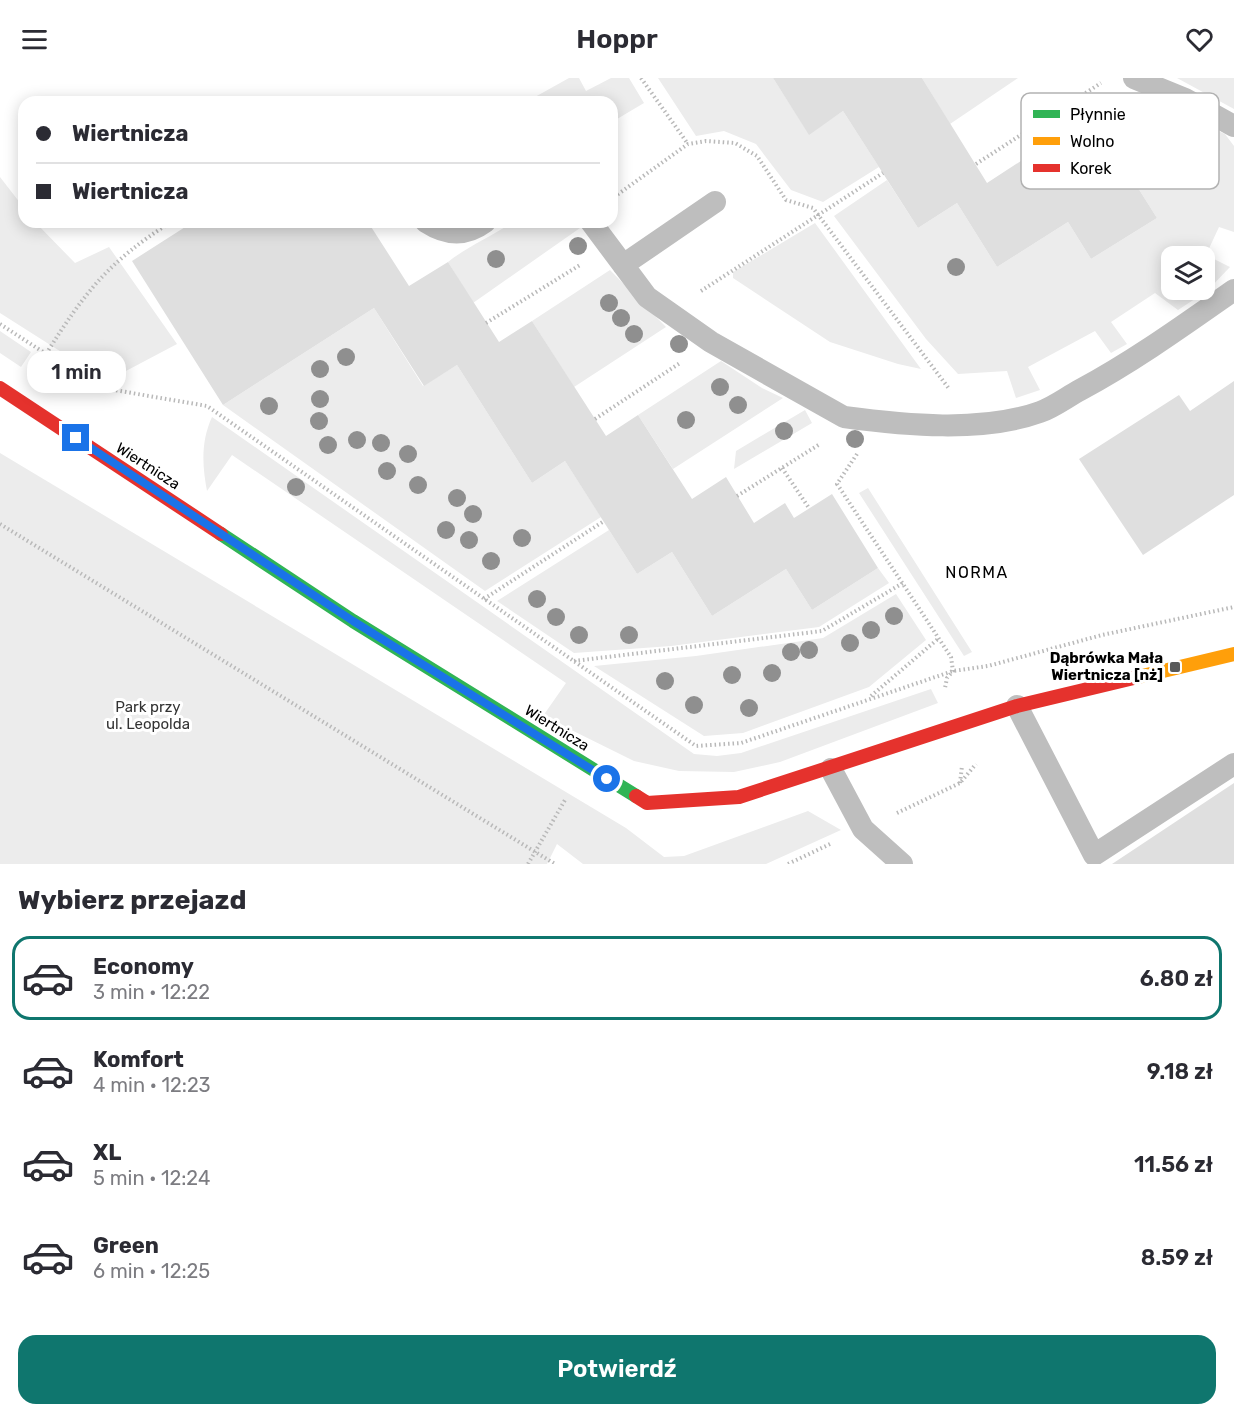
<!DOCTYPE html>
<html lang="pl">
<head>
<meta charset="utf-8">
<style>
	:root { --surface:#fff; --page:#f2f2f3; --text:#2b2b33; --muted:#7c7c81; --line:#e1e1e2; --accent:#0f766e }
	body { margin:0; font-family:Rubik,sans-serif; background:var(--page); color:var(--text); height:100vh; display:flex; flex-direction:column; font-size:22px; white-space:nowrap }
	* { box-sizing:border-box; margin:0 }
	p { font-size:20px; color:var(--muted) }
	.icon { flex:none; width:33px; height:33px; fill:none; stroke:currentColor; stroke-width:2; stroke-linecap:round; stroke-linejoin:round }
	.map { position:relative; height:786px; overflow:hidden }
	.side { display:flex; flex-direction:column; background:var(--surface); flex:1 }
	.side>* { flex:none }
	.banner { position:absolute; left:18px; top:18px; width:600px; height:132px; border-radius:18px; box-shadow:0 3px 15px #0003; display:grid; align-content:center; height:132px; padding:0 18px; background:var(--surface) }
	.controls { position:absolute; left:1161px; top:168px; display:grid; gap:12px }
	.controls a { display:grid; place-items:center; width:54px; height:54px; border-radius:12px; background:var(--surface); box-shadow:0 3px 15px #0003; font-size:30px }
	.end { position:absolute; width:27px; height:27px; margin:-14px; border:8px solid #1a73e8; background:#fff; box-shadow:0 0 0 3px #fff }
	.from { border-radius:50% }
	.bubble { position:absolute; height:42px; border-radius:18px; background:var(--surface); box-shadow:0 3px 15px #0003; font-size:20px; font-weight:600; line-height:42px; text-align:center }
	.banner b { display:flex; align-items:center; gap:21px; height:57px; font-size:22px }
	.banner b+b { border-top:2px solid var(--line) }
	.banner i { width:15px; height:15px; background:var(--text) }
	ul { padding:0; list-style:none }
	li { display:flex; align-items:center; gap:18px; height:84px; margin:0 12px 9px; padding:0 6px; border:3px solid transparent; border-radius:18px }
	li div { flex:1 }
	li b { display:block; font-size:22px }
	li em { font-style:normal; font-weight:600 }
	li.selected { border-color:var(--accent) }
	li>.icon { width:54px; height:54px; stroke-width:1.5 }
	h2 { padding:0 18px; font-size:27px; line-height:72px }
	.action { display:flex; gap:12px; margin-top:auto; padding:12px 18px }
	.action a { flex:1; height:69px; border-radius:18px; background:var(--accent); color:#fff; font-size:24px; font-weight:600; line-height:69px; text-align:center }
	header { display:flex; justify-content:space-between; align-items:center; height:78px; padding:0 18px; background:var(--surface); font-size:27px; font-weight:600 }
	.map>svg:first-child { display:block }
</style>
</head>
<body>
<header><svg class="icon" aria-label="menu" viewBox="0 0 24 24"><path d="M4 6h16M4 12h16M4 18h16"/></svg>Hoppr<svg class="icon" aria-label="heart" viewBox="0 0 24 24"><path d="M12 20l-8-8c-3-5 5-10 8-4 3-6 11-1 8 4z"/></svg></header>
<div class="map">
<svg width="1234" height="786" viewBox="0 0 1234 786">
	<rect width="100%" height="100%" fill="#fff"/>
	<path fill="#ececec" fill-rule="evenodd" d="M569,0H579L586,13L611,0H629L644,25L612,44V24H526Z
		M658,0H773L809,56L843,33L879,89L823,124L791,112L756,66L724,53L696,58Z
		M922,0H1018L950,46Z
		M1177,0H1234V31Z
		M1164,28L1225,56L1234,68V154L1219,149L1206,177L1230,189L1207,213L1178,232L1155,215L1111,244L1127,266L1111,275L1095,253L1028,289L1040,312L1016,320L1007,293L958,296L926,261L834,138L887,102L918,150L957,125L997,189L1068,144L1091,181L1157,140L1111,67L1087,82L1079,69L1131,36L1164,90L1191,72ZM1172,178H1204V212H1172Z
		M0,99L24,130V144H35L75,185L109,169L177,266L107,303L0,235Z
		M513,144H576L580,150L473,225L448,184C468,168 491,159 513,144Z
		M815,145L921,291L898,286L830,264L733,200V194Z
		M610,192L666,249L574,309L532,243Z
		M374,230L423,308L457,287L532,405L565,383L601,439L485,513L223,327Z
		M0,253L31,274L21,289L0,275Z
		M721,283L762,310L783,320L673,391L638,337Z
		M805,332L812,345L734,391L736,373Z
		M212,339L694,676L717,678L741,675L931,611L938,625L780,684L734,694L679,693L634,683L543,638L566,605L232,377L207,413C202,387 201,363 212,339Z
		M0,375L626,750L664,779L684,778L808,733L841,752L766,786H583L557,766L547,786H0Z
		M868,410L972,574L964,578L859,415Z
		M609,452L637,496L672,474L712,538L786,491L812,532L878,490L889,505L819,549L671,568L574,575L497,523Z
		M896,516L926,562L869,609L743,655L704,658L594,588L696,578L823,560Z"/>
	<path fill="#dfdfdf" d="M773,0H922L987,105L1027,79L1045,108L1111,67L1157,140L1091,181L1068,144L997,189L957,125L918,150L843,33L809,57Z
		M193,144H368L409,208L448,184L499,264L532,243L606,358L638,337L692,421L726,399L754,445L785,425L794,440L832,416L878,490L812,532L786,491L712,538L672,474L637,496L565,383L532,405L457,287L424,308L374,230L223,327L132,183Z
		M1234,303V417L1143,477L1079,381L1179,317L1190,333Z
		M1234,705V786H1112Z"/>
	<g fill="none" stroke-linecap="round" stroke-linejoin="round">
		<path stroke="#b9b9b9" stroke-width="4" stroke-dasharray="1.5 3" stroke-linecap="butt" d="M641,0L688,66
			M1035,50L1064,96
			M976,86L1101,5
			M614,119L688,66L706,63L735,65L757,78L786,122L813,130L950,312
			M701,213L883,95
			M486,245L580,187
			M0,246L97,309L207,328L696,668L741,665L953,593L988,588L1102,557L1234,529
			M46,276C85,214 108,184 171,144
			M595,341L680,285
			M857,376L837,406L951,579L953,593L947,600L945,610
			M782,390L809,430
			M737,418L820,366
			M0,446L555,786
			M484,521L604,443
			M574,583L822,553L903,505
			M871,618L939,560
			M960,705L962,688
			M897,735L960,705L976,686
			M528,786L565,722
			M788,786L830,766"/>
		<path stroke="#bebebe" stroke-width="22" d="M1134,0L1185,21L1234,48
			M426,144C446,157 465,159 485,144
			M591,144L647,219L711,264L844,339C904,347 982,355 1040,334C1054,329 1067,319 1080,312C1134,283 1184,247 1234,212
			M623,187L715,124
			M1017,628L1094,777L1234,686
			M831,691L863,751L902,786"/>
		<path stroke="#30b455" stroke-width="14" d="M221,456L353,543L636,718"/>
		<path stroke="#ff9f0a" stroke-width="14" d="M1138,599L1234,576"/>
		<path stroke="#e5322d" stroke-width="14" d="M0,310L221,456
			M636,718L647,725L739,719L1017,628L1138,599"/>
	</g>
	<g fill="#8f8f8f">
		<circle cx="578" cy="168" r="9"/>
		<circle cx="496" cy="181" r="9"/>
		<circle cx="956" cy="189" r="9"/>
		<circle cx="609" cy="225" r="9"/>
		<circle cx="621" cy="240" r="9"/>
		<circle cx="634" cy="256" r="9"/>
		<circle cx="679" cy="266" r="9"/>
		<circle cx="346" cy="279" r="9"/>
		<circle cx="320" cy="291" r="9"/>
		<circle cx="720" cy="309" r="9"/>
		<circle cx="320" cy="321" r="9"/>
		<circle cx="738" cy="327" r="9"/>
		<circle cx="269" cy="328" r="9"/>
		<circle cx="686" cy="342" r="9"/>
		<circle cx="319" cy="343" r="9"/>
		<circle cx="784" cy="353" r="9"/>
		<circle cx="855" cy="361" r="9"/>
		<circle cx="357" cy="362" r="9"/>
		<circle cx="381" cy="365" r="9"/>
		<circle cx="328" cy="367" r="9"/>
		<circle cx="408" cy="376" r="9"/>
		<circle cx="387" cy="393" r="9"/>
		<circle cx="418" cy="407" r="9"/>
		<circle cx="296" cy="409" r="9"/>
		<circle cx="457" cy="420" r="9"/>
		<circle cx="473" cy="436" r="9"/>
		<circle cx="446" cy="452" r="9"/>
		<circle cx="522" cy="460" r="9"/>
		<circle cx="469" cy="462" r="9"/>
		<circle cx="491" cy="483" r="9"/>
		<circle cx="537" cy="521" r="9"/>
		<circle cx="894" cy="538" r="9"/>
		<circle cx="556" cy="539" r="9"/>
		<circle cx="871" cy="552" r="9"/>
		<circle cx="579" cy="557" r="9"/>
		<circle cx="629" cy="557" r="9"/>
		<circle cx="850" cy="565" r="9"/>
		<circle cx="809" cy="572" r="9"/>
		<circle cx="791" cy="574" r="9"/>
		<circle cx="772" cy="595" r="9"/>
		<circle cx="732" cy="597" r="9"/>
		<circle cx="665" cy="603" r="9"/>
		<circle cx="694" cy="627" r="9"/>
		<circle cx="749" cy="630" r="9"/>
	</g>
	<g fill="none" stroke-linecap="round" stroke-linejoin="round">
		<path stroke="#1a73e8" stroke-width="8" d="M76,360L353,543L607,701"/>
	</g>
	<rect fill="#595959" stroke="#fff" stroke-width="2" x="1169" y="583" width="12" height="12" rx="3"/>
	<g text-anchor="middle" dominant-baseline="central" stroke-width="6" stroke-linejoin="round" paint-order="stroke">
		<g font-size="15" fill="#000" stroke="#fff">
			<text transform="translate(148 388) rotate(33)">Wiertnicza</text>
			<text transform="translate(557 650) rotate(32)">Wiertnicza</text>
		</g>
		<g font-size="15" font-weight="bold" fill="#000" stroke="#fff" text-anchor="end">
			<text x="1163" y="580">Dąbrówka Mała<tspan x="1163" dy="17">Wiertnicza [nż]</tspan></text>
		</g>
		<g font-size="15" fill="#333" stroke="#fff">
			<text x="148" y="629">Park przy<tspan x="148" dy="17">ul. Leopolda</tspan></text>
		</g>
		<g font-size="16" letter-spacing="1.5" fill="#000" stroke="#fff">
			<text x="977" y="494">NORMA</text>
		</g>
	</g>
	<rect x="1021" y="15" width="198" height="96" rx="9" fill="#fff" stroke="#b2b2b2" stroke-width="1.5"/>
	<rect x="1033" y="32" width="27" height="8" fill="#30b455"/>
	<rect x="1033" y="59" width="27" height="8" fill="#ff9f0a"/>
	<rect x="1033" y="86" width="27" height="8" fill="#e5322d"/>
	<g font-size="16" fill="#000">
		<text x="1070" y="42">Płynnie</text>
		<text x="1070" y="69">Wolno</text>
		<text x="1070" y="96">Korek</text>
	</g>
</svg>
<div class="controls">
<a><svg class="icon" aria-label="layers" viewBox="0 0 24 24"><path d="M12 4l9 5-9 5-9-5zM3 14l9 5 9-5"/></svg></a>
</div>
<i class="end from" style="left:607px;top:701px"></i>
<i class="end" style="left:76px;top:360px"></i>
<div class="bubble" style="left:27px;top:273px;width:99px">1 min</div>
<div class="banner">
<b><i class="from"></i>Wiertnicza</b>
<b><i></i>Wiertnicza</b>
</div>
</div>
<section class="side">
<h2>Wybierz przejazd</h2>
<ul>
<li class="selected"><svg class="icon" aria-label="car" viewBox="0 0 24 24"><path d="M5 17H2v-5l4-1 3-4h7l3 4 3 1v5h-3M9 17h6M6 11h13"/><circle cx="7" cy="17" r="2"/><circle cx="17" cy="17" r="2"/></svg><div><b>Economy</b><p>3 min · 12:22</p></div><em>6.80 zł</em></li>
<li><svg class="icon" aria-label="car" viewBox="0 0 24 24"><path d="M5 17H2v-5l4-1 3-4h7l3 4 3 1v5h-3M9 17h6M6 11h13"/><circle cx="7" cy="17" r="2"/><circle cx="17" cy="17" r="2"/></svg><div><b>Komfort</b><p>4 min · 12:23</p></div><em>9.18 zł</em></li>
<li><svg class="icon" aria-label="car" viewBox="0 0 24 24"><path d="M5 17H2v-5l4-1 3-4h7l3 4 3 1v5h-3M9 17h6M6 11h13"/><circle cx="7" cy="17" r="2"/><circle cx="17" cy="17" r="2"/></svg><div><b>XL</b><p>5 min · 12:24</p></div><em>11.56 zł</em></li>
<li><svg class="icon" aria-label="car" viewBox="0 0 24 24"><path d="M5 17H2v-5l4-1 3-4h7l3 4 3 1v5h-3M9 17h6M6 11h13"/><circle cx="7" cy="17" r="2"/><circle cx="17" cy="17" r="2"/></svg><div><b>Green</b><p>6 min · 12:25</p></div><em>8.59 zł</em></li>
</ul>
<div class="action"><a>Potwierdź</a></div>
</section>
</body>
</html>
